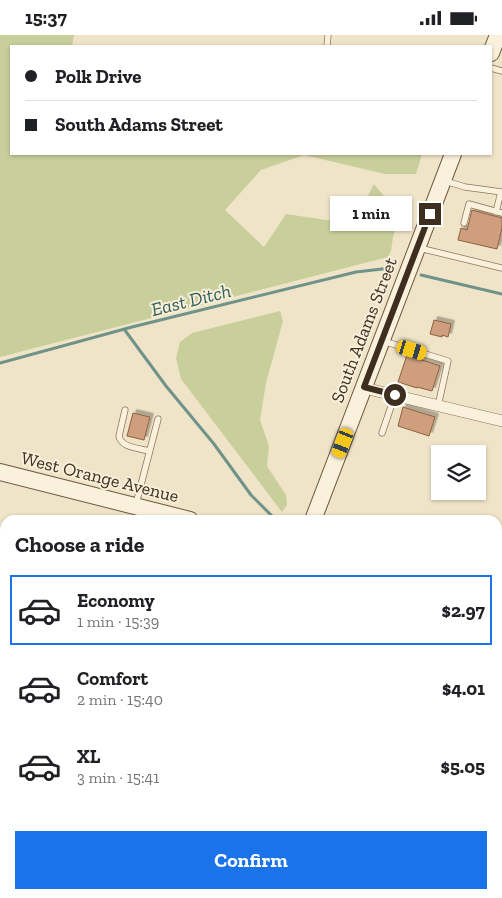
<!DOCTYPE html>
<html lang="en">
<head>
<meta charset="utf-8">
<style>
	:root { --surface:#fff; --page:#f2f2f2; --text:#202124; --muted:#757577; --line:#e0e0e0; --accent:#1a73e8 }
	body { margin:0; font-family:"Zilla Slab",serif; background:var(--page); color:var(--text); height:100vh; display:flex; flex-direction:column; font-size:19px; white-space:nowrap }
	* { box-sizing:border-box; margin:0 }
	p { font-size:16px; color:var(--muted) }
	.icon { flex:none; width:28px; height:28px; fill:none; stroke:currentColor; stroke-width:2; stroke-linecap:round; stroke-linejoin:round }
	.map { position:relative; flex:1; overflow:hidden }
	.panel { position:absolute; left:0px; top:480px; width:502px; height:384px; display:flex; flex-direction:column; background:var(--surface); border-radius:15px 15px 0 0; box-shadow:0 1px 4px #0004 }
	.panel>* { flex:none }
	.banner { position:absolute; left:10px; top:10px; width:482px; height:110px; border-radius:0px; box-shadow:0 1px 4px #0004; display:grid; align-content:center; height:110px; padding:0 15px; background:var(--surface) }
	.controls { position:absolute; left:431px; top:410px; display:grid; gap:10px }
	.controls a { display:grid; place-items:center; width:55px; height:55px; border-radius:0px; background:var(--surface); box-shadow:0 1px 4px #0004; font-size:25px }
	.end { position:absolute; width:22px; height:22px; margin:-11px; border:6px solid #3d2e20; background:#fff; box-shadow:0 0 0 2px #fff }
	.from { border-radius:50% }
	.bubble { position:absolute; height:35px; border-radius:0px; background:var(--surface); box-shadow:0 1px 4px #0004; font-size:16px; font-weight:700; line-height:35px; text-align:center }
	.car { position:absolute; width:15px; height:30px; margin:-15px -8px; border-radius:6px; box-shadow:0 0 4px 1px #0007; background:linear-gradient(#f5c518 24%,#345 0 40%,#f5c518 0 76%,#345 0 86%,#f5c518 0) }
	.banner b { display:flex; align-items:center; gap:18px; height:48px; font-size:19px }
	.banner b+b { border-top:1px solid var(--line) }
	.banner i { width:12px; height:12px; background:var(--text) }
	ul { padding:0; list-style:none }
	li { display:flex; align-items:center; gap:15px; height:70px; margin:0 10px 8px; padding:0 5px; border:2px solid transparent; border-radius:0px }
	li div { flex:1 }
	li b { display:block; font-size:19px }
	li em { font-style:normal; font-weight:700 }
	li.selected { border-color:var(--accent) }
	li>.icon { width:45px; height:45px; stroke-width:1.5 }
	h2 { padding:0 15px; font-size:22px; line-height:60px }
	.primary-button { display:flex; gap:10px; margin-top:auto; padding:10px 15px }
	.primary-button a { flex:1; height:58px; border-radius:0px; background:var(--accent); color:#fff; font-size:20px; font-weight:700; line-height:58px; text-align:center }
	.status { display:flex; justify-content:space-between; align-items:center; height:35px; padding:0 25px; background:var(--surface); direction:ltr }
	.status svg { height:14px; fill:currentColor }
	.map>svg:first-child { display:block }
</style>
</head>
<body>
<div class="status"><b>15:37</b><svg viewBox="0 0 49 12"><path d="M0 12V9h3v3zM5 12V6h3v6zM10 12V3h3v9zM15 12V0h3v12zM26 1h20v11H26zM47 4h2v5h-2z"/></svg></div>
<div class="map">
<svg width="502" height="863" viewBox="0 0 502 863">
	<defs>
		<filter id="shadow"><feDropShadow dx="3.5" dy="-3.5" stdDeviation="0" flood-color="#0004"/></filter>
	</defs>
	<rect width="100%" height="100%" fill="#f0e4c8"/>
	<path fill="#c9cf9b" d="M0,0H74L72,11H11V119H422L416,139H385L304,120L261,135L225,175L264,212L286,179L353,189L374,149L387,165L406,163L393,202L391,216L388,222L0,322Z
		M280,276L283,286L266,348L260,385L269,411L267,431L286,460L287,470L282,477L181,344L176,323L180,307L192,298Z"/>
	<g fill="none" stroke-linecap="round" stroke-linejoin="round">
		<path stroke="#6f938a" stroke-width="3" d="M421,240L502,259
			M124,294L166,351L214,409L251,460L276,485
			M0,328L132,292L356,237L391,233"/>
	</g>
	<path fill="#cf9f7d" stroke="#8d5f41" filter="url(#shadow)" d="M472,175L502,183V193L497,214L458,205L461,193L467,195Z
		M434,285L451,289L448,302L442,300V302L430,299Z
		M407,320L440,331L432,356L417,352V353L398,347Z
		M403,372L435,382L429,401L398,391Z
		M133,378L150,382L144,405L127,401Z"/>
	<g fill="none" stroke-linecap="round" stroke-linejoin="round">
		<g stroke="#8d765c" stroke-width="7">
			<path id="lane" d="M327,11L328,0
				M491,33L502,36
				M445,146L465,152L502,157
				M496,177L501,157
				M464,188L469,169L502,178
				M419,213L502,233
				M383,306L448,326L438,371
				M125,375L119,401C121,413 139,413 149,416
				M382,398L395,360
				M136,469L158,384
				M138,485L141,475
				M498,611L502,612
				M502,621L499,635L502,642
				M498,661L502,663
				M498,716L502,717
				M498,756L502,757
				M0,804L5,805
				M199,859L210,863
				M254,863L258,859
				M289,863L292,859"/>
		</g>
		<g stroke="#8d765c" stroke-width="12">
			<path id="street" d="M364,353L502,386"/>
		</g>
		<g stroke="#6f573f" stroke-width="18">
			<path id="secondary" d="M491,18L498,0
				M0,437L190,485
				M313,485L453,119
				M498,572L502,573
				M170,863L171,859"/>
		</g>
		<use href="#lane" stroke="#faf1dc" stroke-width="5.5"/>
		<use href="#street" stroke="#faf1dc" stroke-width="11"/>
		<use href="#secondary" stroke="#faf1dc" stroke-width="16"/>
	</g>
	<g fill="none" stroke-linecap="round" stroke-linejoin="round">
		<path stroke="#3d2e20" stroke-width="6" d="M395,360L364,352L430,179"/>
	</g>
	<g text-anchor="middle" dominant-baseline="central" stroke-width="4" stroke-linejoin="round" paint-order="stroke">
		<g font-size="18" fill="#3d2e20" stroke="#f7eed8">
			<text transform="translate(364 295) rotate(-69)">South Adams Street</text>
			<text transform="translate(100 442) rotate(14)">West Orange Avenue</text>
		</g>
		<g font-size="19" font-style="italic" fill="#2f5d5a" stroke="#f7eed8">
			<text transform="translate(191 265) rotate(-14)">East Ditch</text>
		</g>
	</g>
</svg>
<div class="controls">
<a><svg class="icon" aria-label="layers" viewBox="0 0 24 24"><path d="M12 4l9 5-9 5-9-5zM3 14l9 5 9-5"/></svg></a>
</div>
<i class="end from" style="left:395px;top:360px"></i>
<i class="end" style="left:430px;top:179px"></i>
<div class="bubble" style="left:330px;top:161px;width:82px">1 min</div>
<i class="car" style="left:412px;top:315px;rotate:107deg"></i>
<i class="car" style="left:343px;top:408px;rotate:201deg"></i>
<div class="banner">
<b><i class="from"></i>Polk Drive</b>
<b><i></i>South Adams Street</b>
</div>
<section class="panel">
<h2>Choose a ride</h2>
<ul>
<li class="selected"><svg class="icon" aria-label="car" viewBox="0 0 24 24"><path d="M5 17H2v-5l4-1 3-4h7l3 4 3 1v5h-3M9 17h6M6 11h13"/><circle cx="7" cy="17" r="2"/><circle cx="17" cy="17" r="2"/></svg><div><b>Economy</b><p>1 min · 15:39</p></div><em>$2.97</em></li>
<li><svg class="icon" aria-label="car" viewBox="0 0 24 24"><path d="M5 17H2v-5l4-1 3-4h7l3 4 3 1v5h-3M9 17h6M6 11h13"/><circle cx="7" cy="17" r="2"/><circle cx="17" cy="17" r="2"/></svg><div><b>Comfort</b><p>2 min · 15:40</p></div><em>$4.01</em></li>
<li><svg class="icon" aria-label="car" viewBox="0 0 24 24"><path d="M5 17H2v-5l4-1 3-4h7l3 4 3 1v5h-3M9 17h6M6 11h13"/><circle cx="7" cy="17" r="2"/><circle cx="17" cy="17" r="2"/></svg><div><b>XL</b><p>3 min · 15:41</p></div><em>$5.05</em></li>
</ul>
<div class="primary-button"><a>Confirm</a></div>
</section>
</div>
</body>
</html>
